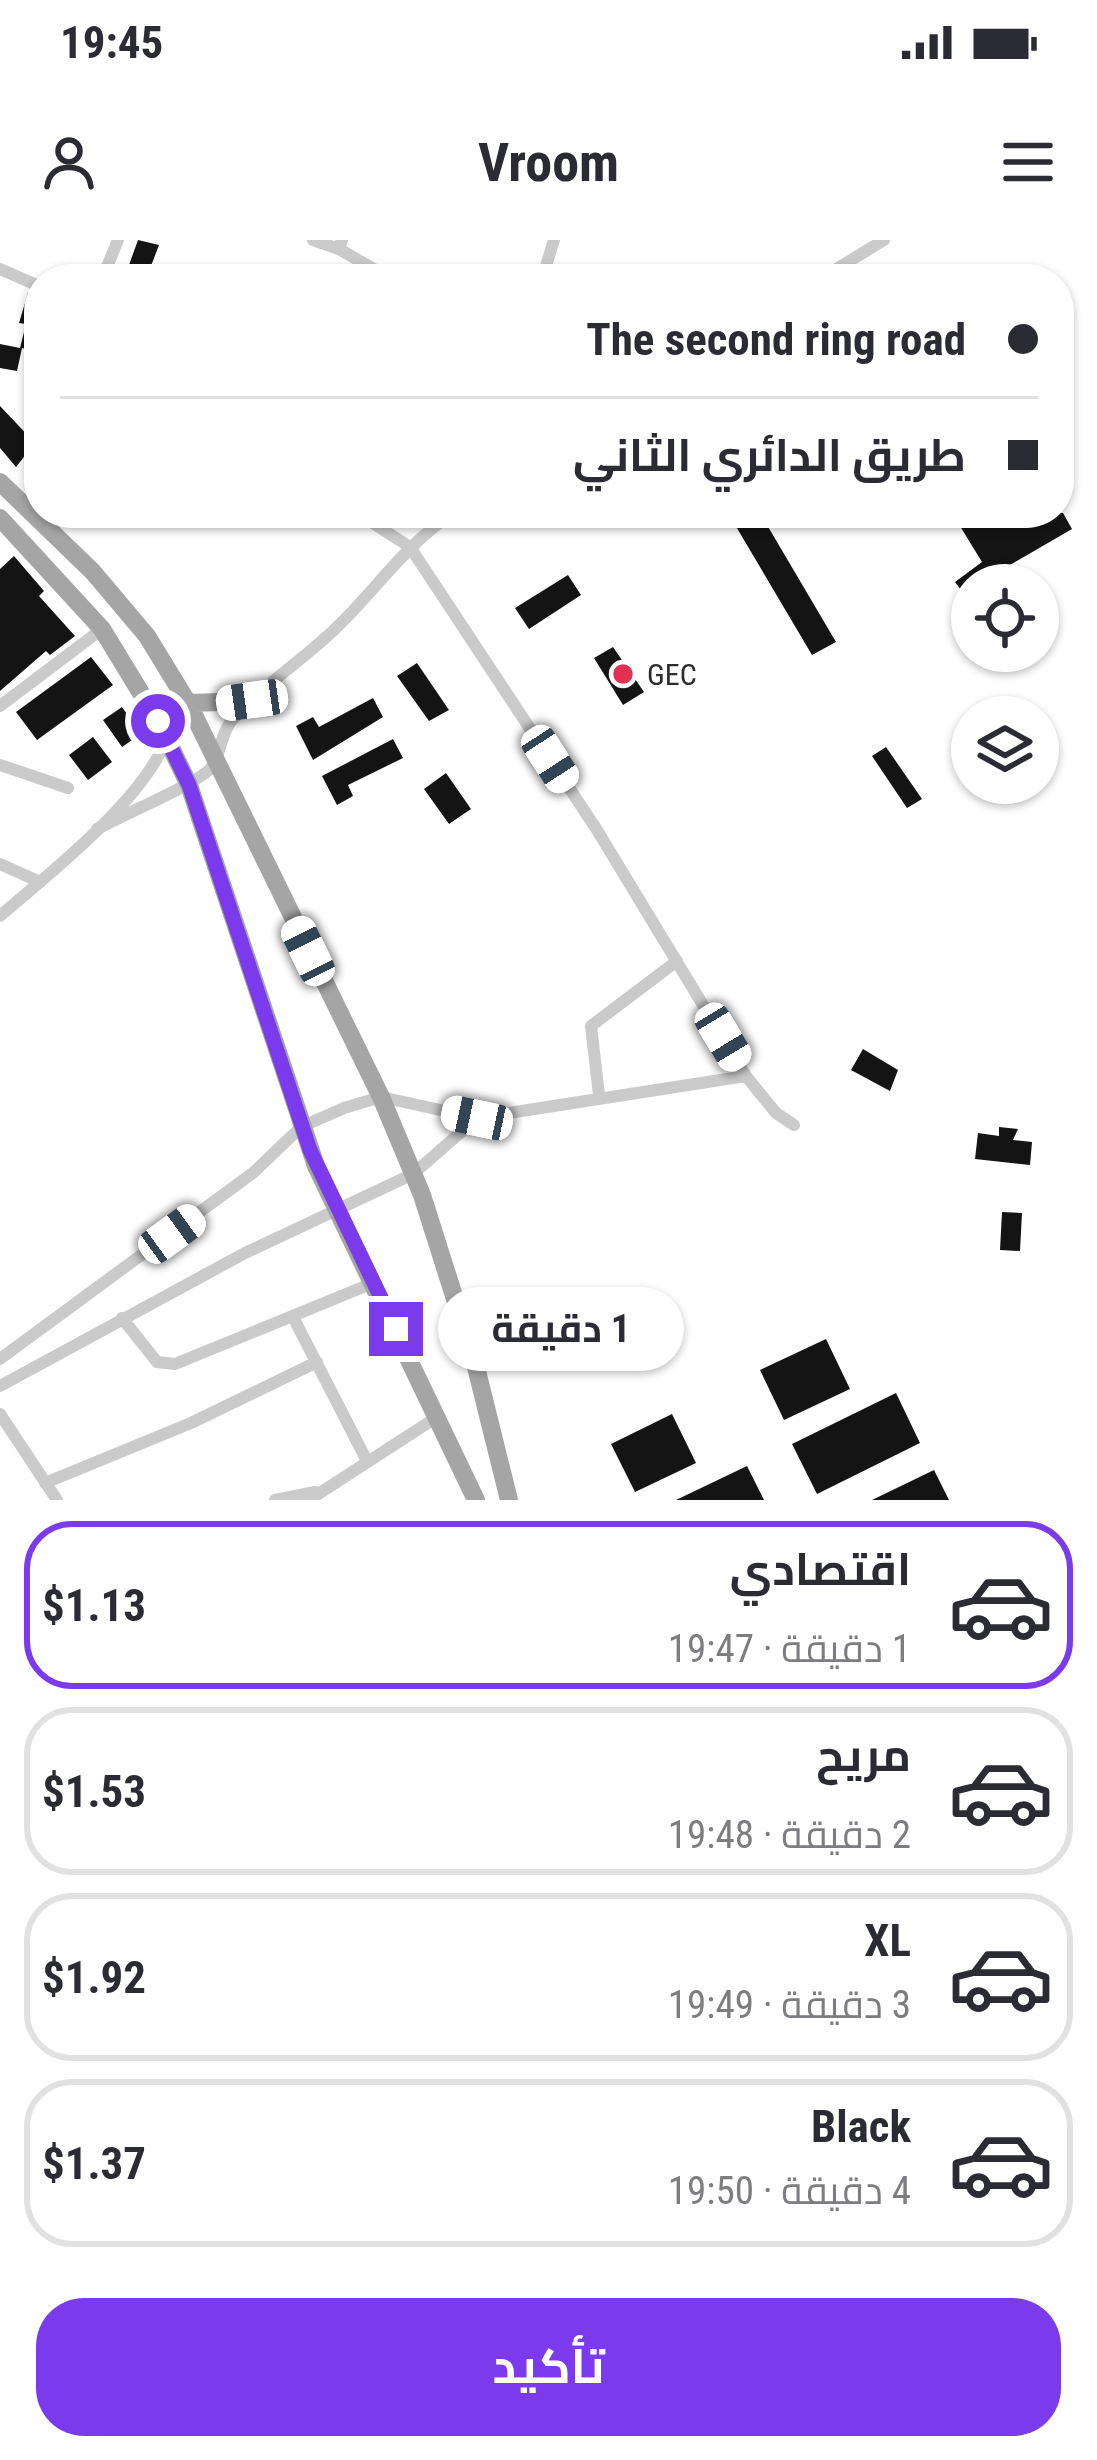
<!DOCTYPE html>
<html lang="ar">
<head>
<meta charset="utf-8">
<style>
	:root { --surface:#fff; --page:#f7f7f7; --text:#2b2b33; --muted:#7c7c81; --line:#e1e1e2; --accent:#7c3aed }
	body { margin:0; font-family:"Roboto Condensed",Cairo,sans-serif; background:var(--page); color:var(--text); direction:rtl; height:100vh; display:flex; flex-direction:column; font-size:45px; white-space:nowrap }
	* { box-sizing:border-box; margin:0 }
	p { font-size:39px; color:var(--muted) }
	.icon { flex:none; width:66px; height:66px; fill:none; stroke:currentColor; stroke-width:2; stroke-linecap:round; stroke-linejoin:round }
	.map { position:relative; height:1260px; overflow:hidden; direction:ltr }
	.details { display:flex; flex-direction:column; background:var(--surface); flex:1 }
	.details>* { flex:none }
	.top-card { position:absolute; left:24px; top:24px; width:1050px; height:264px; border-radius:48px; box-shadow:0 3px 9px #0004; direction:rtl; display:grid; align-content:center; height:264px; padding:0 36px; background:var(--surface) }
	.controls { position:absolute; left:951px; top:324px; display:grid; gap:24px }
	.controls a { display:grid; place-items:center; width:108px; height:108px; border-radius:50%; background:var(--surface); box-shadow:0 3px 9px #0004; font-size:60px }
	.end { position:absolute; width:54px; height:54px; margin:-27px; border:15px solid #7c3aed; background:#fff; box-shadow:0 0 0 6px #fff }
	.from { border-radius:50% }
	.bubble { position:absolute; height:84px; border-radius:42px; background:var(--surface); box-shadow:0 3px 9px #0004; font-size:39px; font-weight:700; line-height:84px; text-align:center; direction:rtl }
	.car { position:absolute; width:36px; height:72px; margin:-36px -18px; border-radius:15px; box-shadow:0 0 9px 3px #0007; background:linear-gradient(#fff 24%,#345 0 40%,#fff 0 76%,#345 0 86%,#fff 0) }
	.top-card b { display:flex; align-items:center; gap:42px; height:114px; font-size:45px }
	.top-card b+b { border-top:3px solid var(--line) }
	.top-card i { width:30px; height:30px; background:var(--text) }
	ul { padding:21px 0 0; list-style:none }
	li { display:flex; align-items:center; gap:36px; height:168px; margin:0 24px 18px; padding:0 12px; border:6px solid var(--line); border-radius:48px }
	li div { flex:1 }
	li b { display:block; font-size:45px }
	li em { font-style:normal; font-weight:700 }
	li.selected { border-color:var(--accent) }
	li>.icon { width:108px; height:108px; stroke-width:1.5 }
	.cta { display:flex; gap:24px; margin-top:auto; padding:24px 36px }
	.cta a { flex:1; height:138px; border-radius:48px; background:var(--accent); color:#fff; font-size:48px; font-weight:700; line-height:138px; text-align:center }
	.status { display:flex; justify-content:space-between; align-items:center; height:84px; padding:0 60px; background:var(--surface); direction:ltr }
	.status svg { height:33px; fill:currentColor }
	header { display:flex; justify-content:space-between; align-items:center; height:156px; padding:0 36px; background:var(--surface); font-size:54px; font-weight:700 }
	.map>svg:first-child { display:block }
</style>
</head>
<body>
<div class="status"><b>19:45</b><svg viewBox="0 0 49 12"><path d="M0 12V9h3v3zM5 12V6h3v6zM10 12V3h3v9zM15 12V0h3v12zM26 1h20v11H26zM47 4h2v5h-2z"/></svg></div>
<header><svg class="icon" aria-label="menu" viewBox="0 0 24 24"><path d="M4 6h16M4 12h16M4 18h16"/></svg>Vroom<svg class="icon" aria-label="person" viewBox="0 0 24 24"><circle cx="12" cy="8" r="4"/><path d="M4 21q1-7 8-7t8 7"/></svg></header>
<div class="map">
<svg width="1097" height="1260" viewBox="0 0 1097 1260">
	<rect width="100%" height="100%" fill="#fff"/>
	<path fill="#141414" d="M138,0L159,5L146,39H124Z
		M28,53L39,56V112L22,108L17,131L0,128V104L20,108L26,84L19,83Z
		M0,166L35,203L16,227L0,208Z
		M728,273H760L836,402L812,415Z
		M952,273H1063L1072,289L991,336L987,331L961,350L955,342L982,322Z
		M14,316L44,351L39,356L75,396L50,415L46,411L0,451V329Z
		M568,335L581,355L529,389L515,368Z
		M613,407L644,452L623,465L594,418Z
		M91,417L113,445L37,500L16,472Z
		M417,423L449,470L429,481L397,436Z
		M373,458L383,477L313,520L296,486L313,477L319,487Z
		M122,467L141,494L122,507L103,480Z
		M93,497L112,522L88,540L69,515Z
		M393,499L403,518L348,545L353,556L337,565L322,536Z
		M886,507L922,559L907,568L872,516Z
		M446,533L471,569L449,584L424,549Z
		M863,809L898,830L890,851L851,830Z
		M999,887L1018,889L1013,900L1032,902L1030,925L975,919L978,893L999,896Z
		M1002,972L1022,973L1020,1011L1000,1010Z
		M826,1099L850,1149L784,1180L760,1130Z
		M896,1153L920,1203L817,1254L792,1204Z
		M672,1174L696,1223L635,1252L611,1204Z
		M747,1226L764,1260H676Z
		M934,1230L949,1260H872Z"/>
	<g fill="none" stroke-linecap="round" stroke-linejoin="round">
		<path stroke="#cacaca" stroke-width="12" d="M313,0L339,9
			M342,0L339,9L391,39
			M0,29L39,46
			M102,39L118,0
			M542,39L554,0
			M820,39L884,0
			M357,273L410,307L597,590L746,836L776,873L794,885
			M0,466L102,389
			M0,525L68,548
			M97,589C122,575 196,544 210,529C221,517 220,494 232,480C263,445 303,420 336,388C376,350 406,303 454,273
			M0,624L40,642
			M0,676C51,632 142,561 166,500
			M599,855L591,786L677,721
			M293,1077L367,1221
			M122,1078L157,1122L175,1124L373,1043
			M0,1119L254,932L301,887L344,868L381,857L477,878L746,836
			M0,1146L245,1013L413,934L477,878
			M0,1174L57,1260
			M45,1243L191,1183L317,1122
			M275,1260L315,1252
			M309,1260L437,1177"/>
		<path stroke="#a5a5a5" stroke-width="18" d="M0,242L93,332L147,396L188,463L381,857L422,955L474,1119L509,1260
			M0,278L102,389L158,481L189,545L316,926L476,1260
			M188,463L252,461"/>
	</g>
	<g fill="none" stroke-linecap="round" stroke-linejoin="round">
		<path stroke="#7c3aed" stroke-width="15" d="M158,481L189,545L310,910L396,1089"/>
	</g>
	<circle fill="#e23052" stroke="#fff" stroke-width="4.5" cx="623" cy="434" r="12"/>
	<g text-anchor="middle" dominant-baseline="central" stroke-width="12" stroke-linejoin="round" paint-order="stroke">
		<g font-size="30" fill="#2d2d2d" stroke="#fff" text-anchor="start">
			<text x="647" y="434">GEC</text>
		</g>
	</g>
</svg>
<div class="controls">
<a><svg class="icon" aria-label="locate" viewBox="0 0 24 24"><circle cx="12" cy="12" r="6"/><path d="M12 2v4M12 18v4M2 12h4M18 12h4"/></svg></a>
<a><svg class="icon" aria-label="layers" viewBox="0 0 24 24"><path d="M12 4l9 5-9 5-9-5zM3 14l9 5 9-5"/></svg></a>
</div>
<i class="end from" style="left:158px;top:481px"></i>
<i class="end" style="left:396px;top:1089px"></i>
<div class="bubble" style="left:438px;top:1047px;width:246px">1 دقيقة</div>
<i class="car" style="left:252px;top:460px;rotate:262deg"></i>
<i class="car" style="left:550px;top:519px;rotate:147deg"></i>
<i class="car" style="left:308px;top:711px;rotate:334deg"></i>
<i class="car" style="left:723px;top:797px;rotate:149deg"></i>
<i class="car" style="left:477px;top:878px;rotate:282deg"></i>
<i class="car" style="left:172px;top:994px;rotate:54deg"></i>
<div class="top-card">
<b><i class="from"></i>The second ring road</b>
<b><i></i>طريق الدائري الثاني</b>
</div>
</div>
<section class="details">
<ul>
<li class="selected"><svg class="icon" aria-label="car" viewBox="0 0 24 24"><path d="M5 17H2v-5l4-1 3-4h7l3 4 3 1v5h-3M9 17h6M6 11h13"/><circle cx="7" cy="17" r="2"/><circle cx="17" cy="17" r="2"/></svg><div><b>اقتصادي</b><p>1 دقيقة · 19:47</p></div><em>$1.13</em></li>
<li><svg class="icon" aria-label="car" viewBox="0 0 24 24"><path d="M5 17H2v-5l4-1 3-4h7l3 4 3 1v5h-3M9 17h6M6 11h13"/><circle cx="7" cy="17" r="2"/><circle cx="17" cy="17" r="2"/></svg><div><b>مريح</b><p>2 دقيقة · 19:48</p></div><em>$1.53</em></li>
<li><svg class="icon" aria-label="car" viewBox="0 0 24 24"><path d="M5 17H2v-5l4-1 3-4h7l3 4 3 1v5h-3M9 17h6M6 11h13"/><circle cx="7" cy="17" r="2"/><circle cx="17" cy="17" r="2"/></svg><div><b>XL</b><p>3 دقيقة · 19:49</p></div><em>$1.92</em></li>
<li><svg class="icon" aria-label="car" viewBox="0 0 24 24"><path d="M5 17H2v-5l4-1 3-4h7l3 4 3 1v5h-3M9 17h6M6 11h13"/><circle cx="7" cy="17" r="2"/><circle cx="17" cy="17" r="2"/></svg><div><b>Black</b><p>4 دقيقة · 19:50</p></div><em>$1.37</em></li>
</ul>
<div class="cta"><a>تأكيد</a></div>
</section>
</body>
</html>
